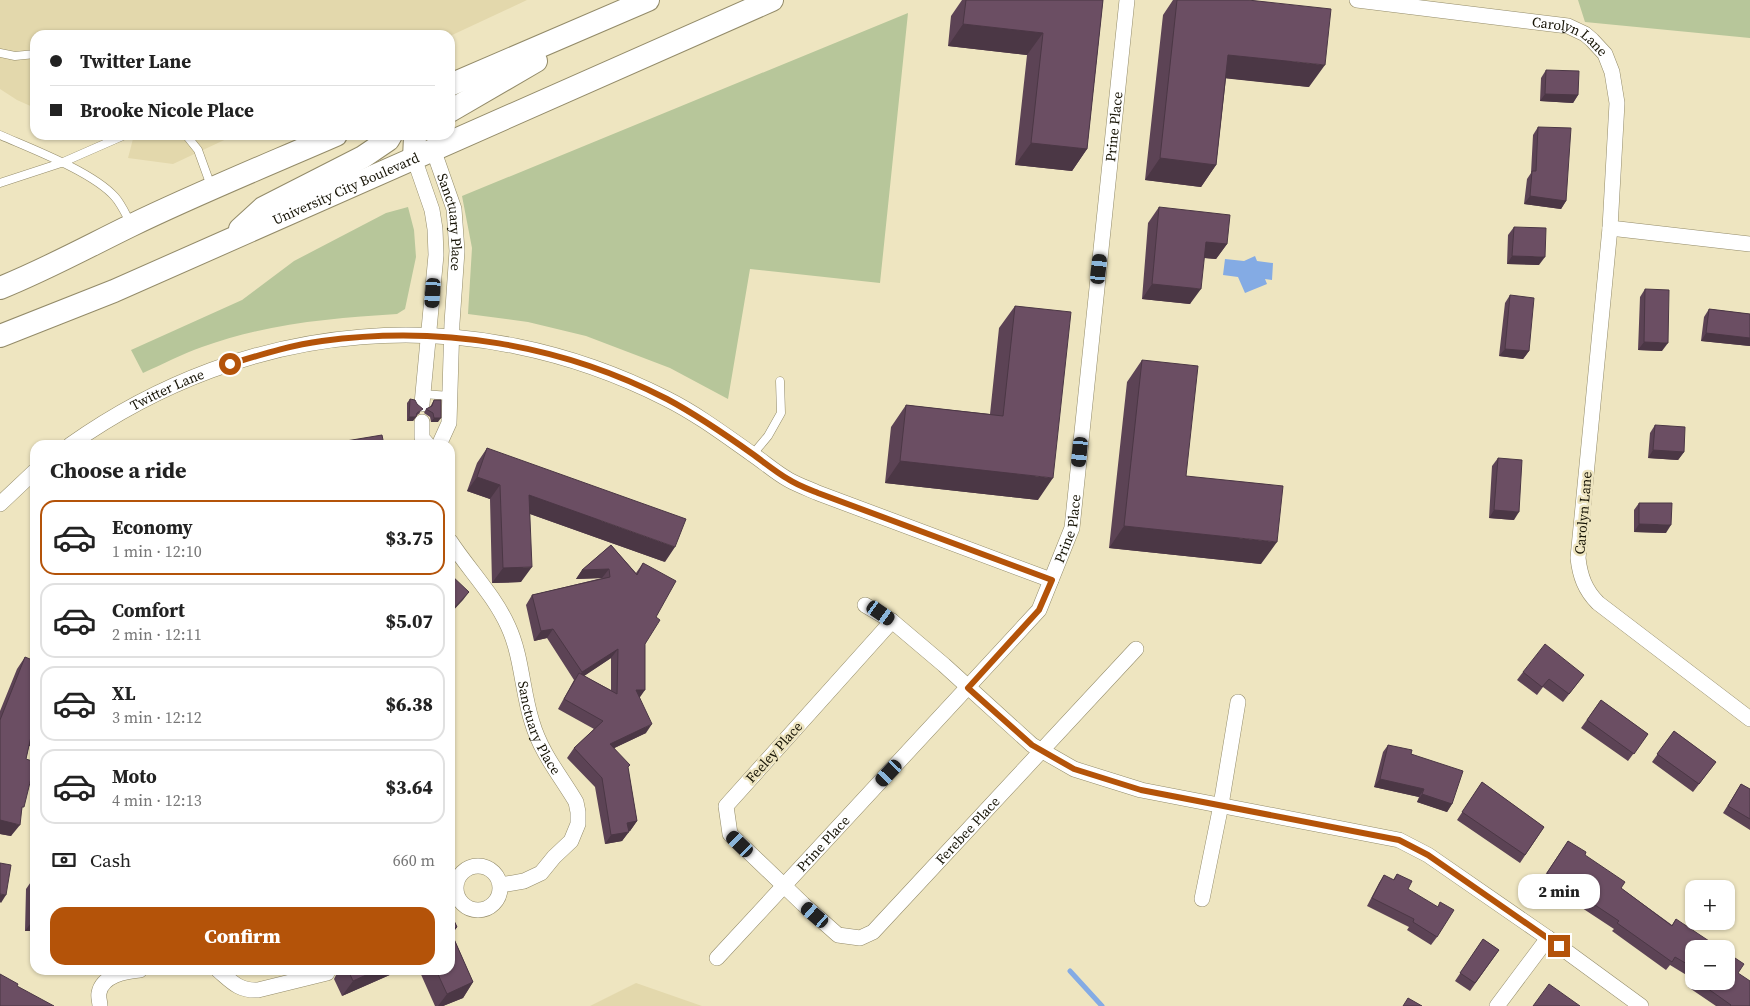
<!DOCTYPE html>
<html lang="en">
<head>
<meta charset="utf-8">
<style>
	:root { --surface:#fff; --page:#f6f6f6; --text:#222; --muted:#767676; --line:#e0e0e0; --accent:#b45309 }
	body { margin:0; font-family:"Source Serif 4",serif; background:var(--page); color:var(--text); height:100vh; display:flex; flex-direction:column; font-size:19px; white-space:nowrap }
	* { box-sizing:border-box; margin:0 }
	p { font-size:16px; color:var(--muted) }
	.icon { flex:none; width:28px; height:28px; fill:none; stroke:currentColor; stroke-width:2; stroke-linecap:round; stroke-linejoin:round }
	.map { position:relative; flex:1; overflow:hidden }
	.panel { position:absolute; left:30px; top:440px; width:425px; height:535px; display:flex; flex-direction:column; background:var(--surface); border-radius:15px; box-shadow:0 1px 4px #0004 }
	.panel>* { flex:none }
	.banner { position:absolute; left:30px; top:30px; width:425px; height:110px; border-radius:15px; box-shadow:0 1px 4px #0004; display:grid; align-content:center; height:110px; padding:0 20px; background:var(--surface) }
	.controls { position:absolute; left:1685px; top:880px; display:grid; gap:10px }
	.controls a { display:grid; place-items:center; width:50px; height:50px; border-radius:10px; background:var(--surface); box-shadow:0 1px 4px #0004; font-size:25px }
	.end { position:absolute; width:22px; height:22px; margin:-11px; border:6px solid #b45309; background:#fff; box-shadow:0 0 0 2px #fff }
	.from { border-radius:50% }
	.bubble { position:absolute; height:35px; border-radius:15px; background:var(--surface); box-shadow:0 1px 4px #0004; font-size:16px; font-weight:800; line-height:35px; text-align:center }
	.car { position:absolute; width:15px; height:30px; margin:-15px -8px; border-radius:6px; box-shadow:0 0 4px 1px #0007; background:linear-gradient(#222 24%,#8ab4d8 0 40%,#222 0 76%,#8ab4d8 0 86%,#222 0) }
	.banner b { display:flex; align-items:center; gap:18px; height:48px; font-size:19px }
	.banner b+b { border-top:1px solid var(--line) }
	.banner i { width:12px; height:12px; background:var(--text) }
	ul { padding:0; list-style:none }
	li { display:flex; align-items:center; gap:15px; height:75px; margin:0 10px 8px; padding:0 10px; border:2px solid var(--line); border-radius:15px }
	li div { flex:1 }
	li b { display:block; font-size:19px }
	li em { font-style:normal; font-weight:800 }
	li.selected { border-color:var(--accent) }
	li>.icon { width:45px; height:45px; stroke-width:1.5 }
	h2 { padding:0 20px; font-size:22px; line-height:60px }
	.pay { display:flex; align-items:center; gap:12px; height:55px; padding:0 20px; font-size:19px }
	.pay p { margin-inline-start:auto }
	.cta { display:flex; gap:10px; margin-top:auto; padding:10px 20px }
	.cta a { flex:1; height:58px; border-radius:15px; background:var(--accent); color:#fff; font-size:20px; font-weight:800; line-height:58px; text-align:center }
	.map>svg:first-child { display:block }
</style>
</head>
<body>
<div class="map">
<svg width="1750" height="1006" viewBox="0 0 1750 1006">
	<rect width="100%" height="100%" fill="#eee5c0"/>
	<path fill="#e3d8ac" d="M0,0H527L450,36L35,35V108L17,100L0,89Z
		M134,135H235L173,164L128,158Z
		M636,983L702,1006H590Z"/>
	<path fill="#b7c69a" d="M1578,0H1750V38L1585,22Z
		M908,13L880,283L750,269L728,399L670,368L586,336L528,322L468,314L472,248L462,196Z
		M408,207L414,230L416,257L405,309L397,314C331,318 265,324 202,347C182,354 163,364 143,373L131,350L242,300L294,261L386,213Z"/>
	<path fill="#84abe4" d="M1255,256L1257,261L1273,263L1272,280L1265,279L1267,284L1245,293L1238,277L1223,275L1225,259L1244,261Z"/>
	<g fill="none" stroke-linecap="round" stroke-linejoin="round">
		<path stroke="#84abe4" stroke-width="5" d="M1070,971L1102,1006"/>
		<g stroke="#938b69" stroke-width="9">
			<path id="lane" d="M0,53L15,56L35,54
				M0,135C32,149 93,172 115,197C122,205 126,215 131,224
				M186,135L198,150L211,186
				M0,183L61,163L125,135
				M423,394L450,396
				M753,454L768,436L781,413L780,381"/>
		</g>
		<g stroke="#938b69" stroke-width="16">
			<g id="street">
				<path id="s1" d="M1357,0L1568,26L1585,34L1592,40L1605,54L1612,72L1617,103L1610,228L1578,558C1580,576 1585,590 1598,603L1750,719"/>
				<path id="s2" d="M433,149L454,209L457,251L452,323L449,423L439,445"/>
				<path d="M414,158L432,210L435,229L436,255L422,404"/>
				<path d="M1610,228L1750,244"/>
				<path d="M422,422V438L428,445"/>
				<path id="s3" d="M70,445C249,318 470,299 667,399C697,414 725,435 752,454C764,462 776,473 789,480C798,485 809,489 818,493L1051,580"/>
				<path d="M0,504L35,471"/>
				<path id="s4" d="M450,541C469,570 494,595 508,626C522,656 522,691 532,722C541,753 560,775 576,802L578,812V824L571,841L554,857L541,873L524,881L501,885"/>
				<path d="M865,605L892,621L944,665L1032,745L1074,769L1141,790L1399,840L1428,855L1548,938L1641,1006"/>
				<path id="s5" d="M892,621L726,806L730,834L803,904L838,935L860,938L873,932L1136,649"/>
				<circle cx="478" cy="888" r="22"/>
				<path d="M1202,899L1221,805L1238,702"/>
				<path id="s6" d="M717,958L1039,610L1072,528L1127,0"/>
				<path d="M218,970C232,982 239,991 258,990L327,973"/>
				<path d="M100,1006C100,1002 98,997 99,993C102,976 125,971 140,970"/>
				<path d="M1497,1006L1548,938"/>
			</g>
		</g>
		<g stroke="#938b69" stroke-width="24">
			<g id="primary">
				<path d="M450,85L648,0"/>
				<path d="M450,111L536,61"/>
				<path d="M414,158L415,137L416,135"/>
				<path d="M240,229L263,208L363,157L388,140L391,135"/>
				<path d="M0,288C45,270 87,247 130,226C198,193 267,165 336,135"/>
				<path id="s7" d="M0,336L114,291L772,0"/>
			</g>
		</g>
		<use href="#lane" stroke="#fff" stroke-width="8"/>
		<use href="#street" stroke="#fff" stroke-width="15"/>
		<use href="#primary" stroke="#fff" stroke-width="22"/>
	</g>
	<path fill="#5c4355" fill-rule="evenodd" d="M962,0H1103L1087,149L1072,171L1015,165L1027,55L948,46L951,16Z
		M1173,0H1248L1309,87L1226,78L1216,165L1201,187L1145,180L1163,15Z
		M1546,70L1578,95L1573,103L1540,101L1541,78Z
		M1538,127L1566,201L1561,209L1524,204L1527,179L1531,173L1533,135Z
		M1159,207L1227,244L1216,259L1204,258L1190,304L1142,299L1148,223Z
		M1514,227L1539,265L1507,264L1508,235Z
		M1645,289L1662,351L1638,350L1640,297Z
		M1510,295L1529,351L1523,359L1499,356L1505,303Z
		M1015,306L1038,500L885,483L891,427L906,405L990,414L999,328Z
		M1709,309L1750,314V346L1701,341L1704,317Z
		M1142,360L1186,476L1261,564L1109,548L1127,382Z
		M410,399L417,404L420,413L416,416L413,421H407V403Z
		M434,400L438,422H431L430,417L424,413L426,409L430,407Z
		M1655,425L1684,452L1678,460L1648,458L1650,433Z
		M487,448L665,562L530,514L521,582L492,583L490,499L467,491L477,463Z
		M1498,458L1514,520L1489,518L1492,466Z
		M1639,503L1666,533L1634,532V510Z
		M611,545L636,573L643,563L656,617L645,644L639,698L646,733L614,748L628,768L637,821L630,831H629L622,841L605,844L595,787L567,758L574,748L594,729L558,709L574,680L547,638L534,641L526,605L532,595L602,578L576,579L582,570ZM611,658V690L584,676Z
		M25,657L29,746L26,759L22,810L11,836L0,834V711L17,669Z
		M1523,672L1584,675L1563,702L1543,687L1537,695L1517,680Z
		M1601,700L1648,734L1628,761L1581,728Z
		M1674,731L1716,762L1693,792L1652,762Z
		M1388,745L1411,754L1452,804L1447,812L1417,802L1419,797L1374,787L1383,752Z
		M1482,782L1544,827L1520,863L1457,820Z
		M1741,784L1750,789V830L1723,813Z
		M1568,841L1621,888L1672,925L1676,919L1694,949V981H1726L1738,973L1750,1006H1716L1688,987L1693,979L1670,965L1666,970L1612,931L1614,929L1541,881Z
		M1397,874L1408,889L1437,937L1431,945L1407,930L1409,927L1367,906L1379,883L1384,875L1393,880Z
		M35,876V931H25L26,889Z
		M450,912L457,927L452,934L473,982L463,998L443,1006H435L419,970H450Z
		M1483,939L1499,950L1470,991L1455,981Z
		M336,970H401L342,996L334,979L336,975Z"/>
	<path fill="#4b3745" d="M963,24L1043,33L1027,55L948,46Z
		M1228,55L1325,65L1309,87L1213,77Z
		M1545,94L1578,95L1573,103L1540,101Z
		M1031,143L1087,149L1072,171L1015,165Z
		M1160,158L1216,165L1201,187L1145,180Z
		M1530,196L1566,201L1561,209L1524,204Z
		M1206,242L1227,244L1216,259L1195,257Z
		M1512,256L1545,257L1539,265L1507,264Z
		M1152,284L1201,289L1190,304L1142,299Z
		M1706,333L1750,338V346L1701,341Z
		M1644,342L1668,343L1662,351L1638,350Z
		M1505,349L1529,351L1523,359L1499,356Z
		M409,417H416L413,421H407Z
		M434,418H441L438,422H431Z
		M1653,450L1684,452L1678,460L1648,458Z
		M900,461L1053,478L1038,500L885,483Z
		M477,477L500,485L490,499L467,491Z
		M529,495L675,547L665,562L519,510Z
		M1494,510L1519,512L1514,520L1489,518Z
		M1639,524L1671,525L1666,533L1634,532Z
		M1124,526L1277,542L1261,564L1109,548Z
		M532,567L521,582L492,583L503,568Z
		M609,569L602,578L576,579L582,570Z
		M469,592L463,600L450,614V612Z
		M553,629L547,638L534,641L541,631Z
		M618,649L611,658L575,682L582,672Z
		M636,690H645L638,700Z
		M652,724L646,733L604,753L610,744Z
		M32,732L35,733V748L24,744Z
		M1380,779L1424,789L1419,797L1374,787Z
		M1422,794L1452,804L1447,812L1417,802Z
		M0,820L20,825L11,836L0,834Z
		M637,821L630,831L621,833L627,823Z
		M629,832L622,841L605,844L611,835Z
		M0,894L6,895L1,903L0,902Z
		M35,917V931H25Z
		M457,927L450,937V930Z
		M377,970H401L342,996L353,981Z
		M473,982L463,998L443,1006H438L447,994Z"/>
	<path fill="#6b4e63" stroke="#4b3745" d="M966,0H1103L1087,149L1031,143L1043,33L963,24Z
		M1177,0H1248L1331,9L1325,65L1228,55L1216,165L1160,158Z
		M1546,70L1579,71L1578,95L1545,94Z
		M1538,127L1571,128L1566,201L1530,196L1532,171H1536Z
		M1159,207L1230,215L1227,244L1206,242L1201,289L1152,284Z
		M1514,227L1546,228L1545,257L1512,256Z
		M1645,289L1669,290L1668,343L1644,342Z
		M1510,295L1534,298L1529,351L1505,349Z
		M1015,306L1071,312L1053,478L900,461L906,405L1003,416Z
		M1709,309L1750,314V338L1706,333Z
		M1142,360L1198,366L1186,476L1283,486L1277,542L1124,526Z
		M410,399L415,400L417,404L423,409L417,413L416,417H409Z
		M434,400H441V418H434L433,413L426,409L432,406Z
		M1655,425L1685,427L1684,452L1653,450Z
		M382,435L384,445H322Z
		M487,448L686,519L675,547L529,495L532,567L503,568L500,485L477,477Z
		M1498,458L1522,460L1519,512L1494,510Z
		M1639,503H1672L1671,525L1639,524Z
		M611,545L637,575L643,563L676,581L656,617L660,620L645,644V690H636L652,724L610,744L630,765L628,767L637,821L627,823L629,832L611,835L602,778L574,748L603,721L564,699L579,673L617,694L618,649L582,672L553,629L541,631L532,595L610,577L609,569L582,570Z
		M450,574L469,592L450,612Z
		M1545,644L1584,675L1569,694L1549,679L1542,687L1523,672Z
		M25,657L35,661V733L32,732L26,759L35,762L24,807H22L20,825L0,820V720Z
		M1601,700L1648,734L1634,754L1587,720Z
		M1674,731L1716,762L1699,784L1657,754Z
		M1388,745L1412,750L1411,754L1463,771L1452,804L1422,794L1424,789L1380,779Z
		M1482,782L1544,827L1525,855L1462,812Z
		M1741,784L1750,789V819L1728,806Z
		M1568,841L1586,852L1585,855L1625,882L1621,888L1672,926L1676,919L1721,949H1694V968L1675,957L1672,962L1617,923L1619,921L1547,873Z
		M0,863L11,865L6,895L0,894Z
		M1397,874L1412,881L1408,889L1438,907L1440,902L1454,910L1437,937L1413,922L1414,919L1372,898L1384,875L1394,880Z
		M450,912L457,927L450,930L473,982L447,994L436,970H450Z
		M1483,939L1499,950L1475,983L1460,973Z
		M1726,952L1744,964L1738,973L1750,981V1006H1730L1731,1005L1697,981H1726Z
		M348,970H377L353,981Z
		M0,974L18,984L17,986L54,1006H0Z
		M1549,984L1580,1006H1533Z
		M1408,998L1422,1006H1403Z"/>
	<g fill="none" stroke-linecap="round" stroke-linejoin="round">
		<path stroke="#b45309" stroke-width="6" d="M230,364C260,355 291,345 322,341C440,325 561,344 667,399C697,415 726,435 754,455C765,463 776,472 788,479C797,485 808,489 818,493L1052,580L1039,610L968,688L1032,745L1074,769L1141,790L1399,840L1428,855L1559,946"/>
	</g>
	<g text-anchor="middle" dominant-baseline="central" stroke-width="5" stroke-linejoin="round" paint-order="stroke">
		<g font-size="14" fill="#171406" stroke="#eee5c0">
			<text stroke="none"><textPath href="#s1" startOffset="218">Carolyn Lane</textPath></text>
			<text stroke="none"><textPath href="#s6" startOffset="966">Prine Place</textPath></text>
			<text stroke="none"><textPath href="#s7" startOffset="376">University City Boulevard</textPath></text>
			<text stroke="none"><textPath href="#s2" startOffset="76">Sanctuary Place</textPath></text>
			<text stroke="none"><textPath href="#s3" startOffset="112">Twitter Lane</textPath></text>
			<text transform="translate(1583 513) rotate(-85)">Carolyn Lane</text>
			<text stroke="none"><textPath href="#s6" startOffset="561">Prine Place</textPath></text>
			<text stroke="none"><textPath href="#s4" startOffset="210">Sanctuary Place</textPath></text>
			<text transform="translate(774 752) rotate(-48)">Feeley Place</text>
			<text stroke="none"><textPath href="#s5" startOffset="600">Ferebee Place</textPath></text>
			<text stroke="none"><textPath href="#s6" startOffset="156">Prine Place</textPath></text>
		</g>
	</g>
</svg>
<div class="controls">
<a>+</a>
<a>−</a>
</div>
<i class="end from" style="left:230px;top:364px"></i>
<i class="end" style="left:1559px;top:946px"></i>
<div class="bubble" style="left:1518px;top:874px;width:82px">2 min</div>
<i class="car" style="left:1099px;top:269px;rotate:6deg"></i>
<i class="car" style="left:433px;top:293px;rotate:184deg"></i>
<i class="car" style="left:1080px;top:452px;rotate:186deg"></i>
<i class="car" style="left:881px;top:613px;rotate:125deg"></i>
<i class="car" style="left:889px;top:773px;rotate:223deg"></i>
<i class="car" style="left:740px;top:844px;rotate:314deg"></i>
<i class="car" style="left:815px;top:915px;rotate:311deg"></i>
<div class="banner">
<b><i class="from"></i>Twitter Lane</b>
<b><i></i>Brooke Nicole Place</b>
</div>
<section class="panel">
<h2>Choose a ride</h2>
<ul>
<li class="selected"><svg class="icon" aria-label="car" viewBox="0 0 24 24"><path d="M5 17H2v-5l4-1 3-4h7l3 4 3 1v5h-3M9 17h6M6 11h13"/><circle cx="7" cy="17" r="2"/><circle cx="17" cy="17" r="2"/></svg><div><b>Economy</b><p>1 min · 12:10</p></div><em>$3.75</em></li>
<li><svg class="icon" aria-label="car" viewBox="0 0 24 24"><path d="M5 17H2v-5l4-1 3-4h7l3 4 3 1v5h-3M9 17h6M6 11h13"/><circle cx="7" cy="17" r="2"/><circle cx="17" cy="17" r="2"/></svg><div><b>Comfort</b><p>2 min · 12:11</p></div><em>$5.07</em></li>
<li><svg class="icon" aria-label="car" viewBox="0 0 24 24"><path d="M5 17H2v-5l4-1 3-4h7l3 4 3 1v5h-3M9 17h6M6 11h13"/><circle cx="7" cy="17" r="2"/><circle cx="17" cy="17" r="2"/></svg><div><b>XL</b><p>3 min · 12:12</p></div><em>$6.38</em></li>
<li><svg class="icon" aria-label="car" viewBox="0 0 24 24"><path d="M5 17H2v-5l4-1 3-4h7l3 4 3 1v5h-3M9 17h6M6 11h13"/><circle cx="7" cy="17" r="2"/><circle cx="17" cy="17" r="2"/></svg><div><b>Moto</b><p>4 min · 12:13</p></div><em>$3.64</em></li>
</ul>
<div class="pay"><svg class="icon" aria-label="cash" viewBox="0 0 24 24"><path d="M3 7h18v10H3z"/><circle cx="12" cy="12" r="2"/></svg>Cash<p>660 m</p></div>
<div class="cta"><a>Confirm</a></div>
</section>
</div>
</body>
</html>
